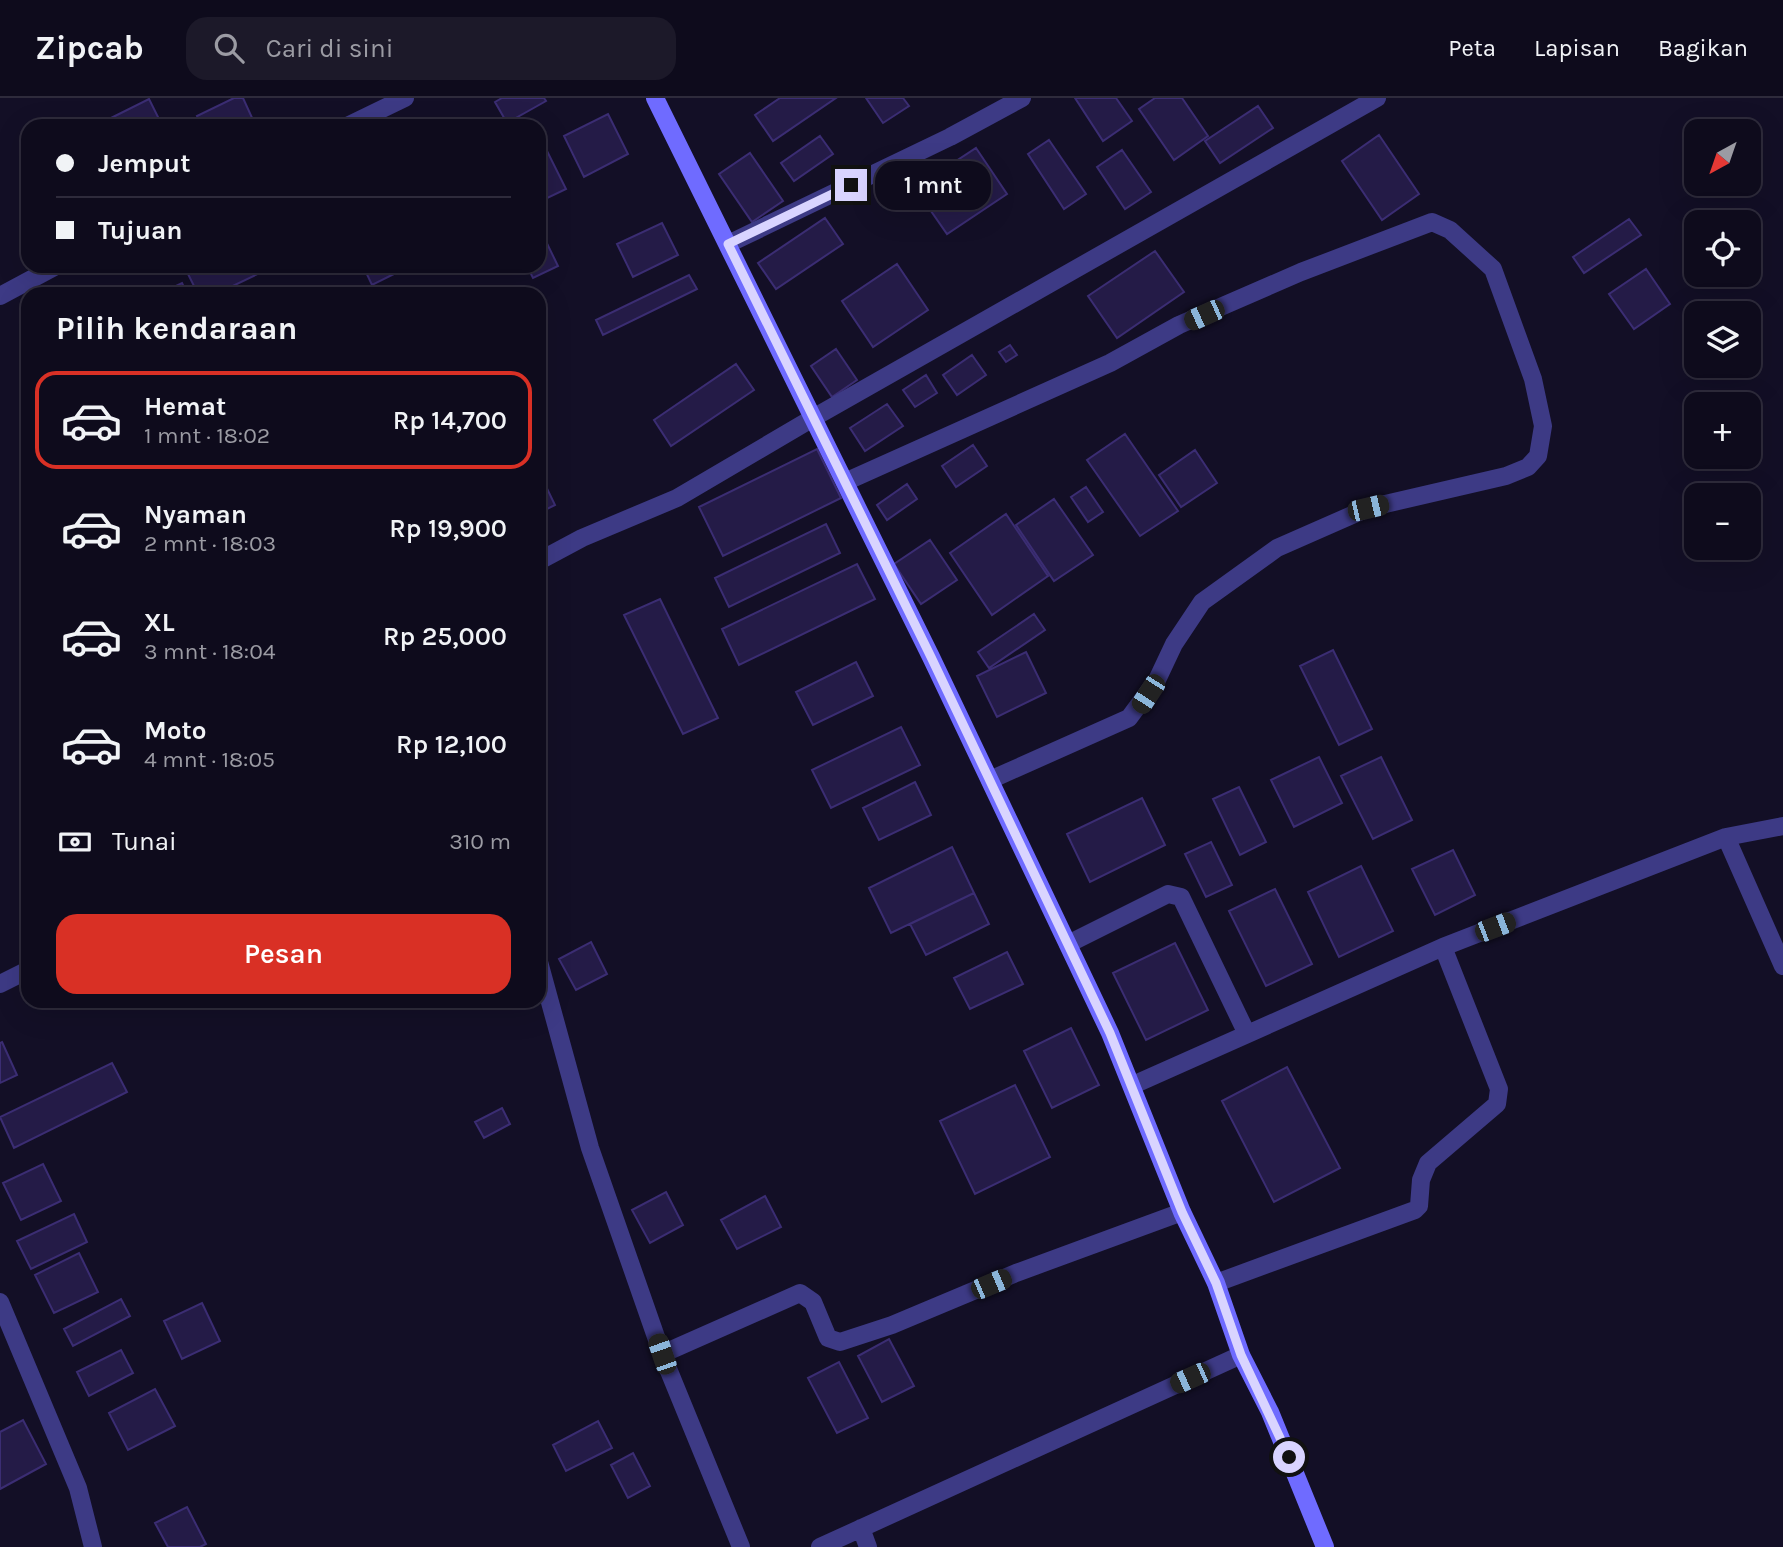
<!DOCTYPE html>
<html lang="id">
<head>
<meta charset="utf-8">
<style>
	:root { --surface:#0e0b1c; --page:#1c1929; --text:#f1f3f6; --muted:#9b9ba3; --line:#2e2b3b; --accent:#d93025 }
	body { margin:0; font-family:Karla,sans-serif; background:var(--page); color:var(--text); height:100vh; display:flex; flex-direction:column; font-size:26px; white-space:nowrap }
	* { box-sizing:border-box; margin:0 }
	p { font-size:23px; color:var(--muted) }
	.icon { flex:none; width:38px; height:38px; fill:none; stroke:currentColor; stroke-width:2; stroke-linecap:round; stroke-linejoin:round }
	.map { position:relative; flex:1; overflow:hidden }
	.details { position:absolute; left:21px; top:189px; width:525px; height:721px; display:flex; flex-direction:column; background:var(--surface); border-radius:21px; box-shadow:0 7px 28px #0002,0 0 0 2px var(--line) }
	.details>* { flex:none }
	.hud { position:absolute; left:21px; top:21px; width:525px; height:154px; border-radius:21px; box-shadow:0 7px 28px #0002,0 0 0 2px var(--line); display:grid; align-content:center; height:154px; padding:0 35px; background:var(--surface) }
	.needle { width:46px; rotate:220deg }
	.controls { position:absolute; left:1684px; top:21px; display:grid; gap:14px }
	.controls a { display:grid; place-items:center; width:77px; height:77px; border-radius:14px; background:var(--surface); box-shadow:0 7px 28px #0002,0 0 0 2px var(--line); font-size:35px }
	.end { position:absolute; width:32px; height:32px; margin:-16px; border:9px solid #d9d4ff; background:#111; box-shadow:0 0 0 4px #111 }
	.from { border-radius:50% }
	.bubble { position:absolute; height:49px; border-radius:21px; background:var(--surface); box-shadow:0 7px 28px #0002,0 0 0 2px var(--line); font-size:23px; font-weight:600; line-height:49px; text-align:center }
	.car { position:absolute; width:21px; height:42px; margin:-21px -10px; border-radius:9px; box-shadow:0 0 5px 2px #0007; background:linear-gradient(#222 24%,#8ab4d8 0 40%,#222 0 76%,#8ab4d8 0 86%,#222 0) }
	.hud b { display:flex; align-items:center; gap:24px; height:66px; font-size:26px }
	.hud b+b { border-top:2px solid var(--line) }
	.hud i { width:18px; height:18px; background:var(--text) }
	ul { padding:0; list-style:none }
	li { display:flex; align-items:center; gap:21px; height:98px; margin:0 14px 10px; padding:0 21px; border:4px solid transparent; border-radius:21px }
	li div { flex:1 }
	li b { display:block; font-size:26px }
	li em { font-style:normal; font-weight:600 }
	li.active { border-color:var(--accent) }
	li>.icon { width:63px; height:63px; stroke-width:1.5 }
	h2 { padding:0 35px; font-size:32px; line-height:84px }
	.pay { display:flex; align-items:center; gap:18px; height:77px; padding:0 35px; font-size:26px }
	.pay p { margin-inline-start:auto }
	.button { display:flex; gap:14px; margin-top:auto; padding:14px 35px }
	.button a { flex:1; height:80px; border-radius:21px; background:var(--accent); color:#fff; font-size:28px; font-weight:600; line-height:80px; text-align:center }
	header { display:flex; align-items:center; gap:42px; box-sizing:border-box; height:98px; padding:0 35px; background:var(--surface); border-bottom:2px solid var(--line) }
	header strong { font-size:33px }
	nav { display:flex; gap:38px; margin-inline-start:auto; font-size:24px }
	.search { width:490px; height:63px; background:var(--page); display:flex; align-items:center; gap:18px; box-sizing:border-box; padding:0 24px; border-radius:21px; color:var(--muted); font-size:26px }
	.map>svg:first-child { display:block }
</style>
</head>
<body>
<header>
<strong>Zipcab</strong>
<div class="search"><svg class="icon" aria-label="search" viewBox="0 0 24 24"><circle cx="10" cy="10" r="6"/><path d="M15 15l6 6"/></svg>Cari di sini</div>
<nav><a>Peta</a><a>Lapisan</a><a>Bagikan</a></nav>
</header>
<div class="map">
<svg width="1783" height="1449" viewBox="0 0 1783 1449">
	<rect width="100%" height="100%" fill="#130f26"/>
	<path fill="#241b47" stroke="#3b2d73" stroke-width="2" d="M234,0H243L254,24L247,28H202L197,18Z
		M502,0H544L546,3L507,25L495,4Z
		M780,0H836L773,43L755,17Z
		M866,0H903L909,8L883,25Z
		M1075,0H1116L1132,23L1103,43Z
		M1155,0H1182L1208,38L1174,62L1139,11Z
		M149,1L161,25L111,28L107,22Z
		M1258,8L1273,30L1220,65L1205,43Z
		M608,16L628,56L584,79L564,38Z
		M1379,37L1419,96L1382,122L1342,63Z
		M820,38L833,56L794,83L781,65Z
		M1049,42L1086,96L1064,111L1028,56Z
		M544,47L566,91L539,104V50Z
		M976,50L1007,96L947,136L915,90Z
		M1122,52L1151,94L1125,111L1097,69Z
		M750,55L783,103L752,124L719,76Z
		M825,120L843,146L776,191L758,165Z
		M1629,121L1641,137L1584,175L1573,159Z
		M662,125L678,157L633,179L617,146Z
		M539,129L558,168L533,180L527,168H539Z
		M1155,153L1184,194L1117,240L1088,198Z
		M897,166L928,212L873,249L842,203Z
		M184,168H264L266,172L216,196H198Z
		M363,168H410L372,187Z
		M1646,171L1670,206L1634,231L1609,196Z
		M689,177L697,191L603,237L596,222Z
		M182,185L187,196H159Z
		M1010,247L1017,257L1006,264L999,254Z
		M836,251L857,282L832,299L811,268Z
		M972,257L986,277L957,297L943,277Z
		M736,266L754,292L671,348L654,322Z
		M926,277L937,295L915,309L903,292Z
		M887,306L903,328L865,353L850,330Z
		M1125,336L1178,413L1140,438L1087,362Z
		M973,347L987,368L956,389L942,368Z
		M817,351L841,400L723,458L699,409Z
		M1195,352L1217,385L1181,409L1159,377Z
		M539,374L555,407L539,415Z
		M907,386L917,401L887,422L877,407Z
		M1086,389L1103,414L1088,424L1071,399Z
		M1054,401L1093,457L1054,483L1016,427Z
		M1006,416L1048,478L992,517L950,455Z
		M826,426L840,455L729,509L715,480Z
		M930,442L957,482L921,506L894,466Z
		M857,466L875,501L739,567L722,531Z
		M660,501L718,620L683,636L624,517Z
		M1034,516L1045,532L989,570L978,554Z
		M1333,552L1372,631L1339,647L1300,568Z
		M1026,554L1046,595L997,619L977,578Z
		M856,564L873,598L813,627L796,594Z
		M901,629L920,667L831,710L812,672Z
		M1319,659L1342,705L1294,729L1271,682Z
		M1381,659L1412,722L1373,741L1341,678Z
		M915,684L931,717L879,742L863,710Z
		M1239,689L1266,744L1240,757L1213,701Z
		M1142,700L1165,747L1090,784L1067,736Z
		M1211,744L1232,787L1206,799L1185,756Z
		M952,749L974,795L891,835L869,790Z
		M1453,752L1475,797L1435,817L1412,771Z
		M1361,768L1393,833L1339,859L1308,794Z
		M1275,791L1312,866L1266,888L1229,813Z
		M974,795L989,826L926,857L910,826Z
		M591,844L607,876L576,892L559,861Z
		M1175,845L1208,912L1146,942L1113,875Z
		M1007,854L1023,886L970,911L954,880Z
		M1071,930L1099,987L1052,1010L1024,953Z
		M2,944L17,977L0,985V945Z
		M112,965L127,994L14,1050L0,1019Z
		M1287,969L1340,1070L1274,1104L1222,1003Z
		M1015,987L1050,1059L975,1096L940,1023Z
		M502,1010L510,1026L484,1040L475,1024Z
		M43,1066L61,1103L21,1122L3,1085Z
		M666,1094L683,1127L650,1145L632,1112Z
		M765,1098L781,1129L737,1151L721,1122Z
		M74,1116L87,1144L31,1171L17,1143Z
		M79,1155L98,1194L54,1215L35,1177Z
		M121,1201L130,1218L73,1248L64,1231Z
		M202,1205L220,1243L182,1261L164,1223Z
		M889,1241L914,1288L882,1304L858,1258Z
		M121,1252L133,1275L89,1298L77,1274Z
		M839,1264L868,1320L837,1335L808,1280Z
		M155,1291L175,1328L128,1352L109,1315Z
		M23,1322L46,1366L0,1391V1334Z
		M598,1323L612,1350L566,1373L553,1347Z
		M633,1355L650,1388L628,1400L611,1367Z
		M187,1409L206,1446L200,1449H168L155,1425Z"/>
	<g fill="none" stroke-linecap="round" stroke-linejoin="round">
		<path stroke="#3d3a85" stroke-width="18" d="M347,28L405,0
			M728,146L950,39L1022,0
			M0,198L56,168
			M845,384L1110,265L1179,227L1301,174L1432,124L1450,132L1493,171L1533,281L1543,328L1538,358L1528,369L1506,378L1368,410L1277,450L1202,504L1174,546L1157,582L1129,620L990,682
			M539,463L582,440L677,400L813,320L1377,0
			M1726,739L1783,868
			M1068,846L1168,796L1181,799L1247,936
			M539,864L590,1050L662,1256L741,1449
			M0,886L28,872
			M1133,987L1443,849L1726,739L1783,728
			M1216,1185L1415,1112L1419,1108L1421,1082L1428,1065L1497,1006L1499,991L1443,849
			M0,1204L78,1390L93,1449
			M662,1256L800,1195L813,1204L828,1240L840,1244L892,1227L1016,1175L1182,1114
			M861,1430L868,1449
			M820,1449L1241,1257"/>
		<path stroke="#6f6bff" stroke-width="18" d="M655,0L931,559L1110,935L1182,1114L1216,1185L1241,1257L1270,1314L1325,1449"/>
	</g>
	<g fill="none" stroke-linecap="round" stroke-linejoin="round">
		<path stroke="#d9d4ff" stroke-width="9" d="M851,87L728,146L931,559L1110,935L1182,1114L1216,1185L1241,1257L1289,1359"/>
	</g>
</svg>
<div class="controls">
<a><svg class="needle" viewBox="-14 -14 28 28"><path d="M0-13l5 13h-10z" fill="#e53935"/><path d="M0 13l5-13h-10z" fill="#9b9ba3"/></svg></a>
<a><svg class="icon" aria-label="locate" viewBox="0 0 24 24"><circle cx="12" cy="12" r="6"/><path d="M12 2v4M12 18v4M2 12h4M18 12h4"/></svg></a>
<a><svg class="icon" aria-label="layers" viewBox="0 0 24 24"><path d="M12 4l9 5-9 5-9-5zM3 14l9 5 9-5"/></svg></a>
<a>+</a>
<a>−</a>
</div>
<i class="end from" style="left:1289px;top:1359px"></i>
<i class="end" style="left:851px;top:87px"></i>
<div class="bubble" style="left:875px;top:63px;width:116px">1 mnt</div>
<i class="car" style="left:1204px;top:217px;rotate:246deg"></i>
<i class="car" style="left:1368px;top:410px;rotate:77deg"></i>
<i class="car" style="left:1148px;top:596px;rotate:213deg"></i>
<i class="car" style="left:1495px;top:829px;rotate:69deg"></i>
<i class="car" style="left:991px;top:1186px;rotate:67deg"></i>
<i class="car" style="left:662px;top:1256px;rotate:341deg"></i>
<i class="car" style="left:1190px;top:1280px;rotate:246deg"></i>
<div class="hud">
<b><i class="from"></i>Jemput</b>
<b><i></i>Tujuan</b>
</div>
<section class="details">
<h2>Pilih kendaraan</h2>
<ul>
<li class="active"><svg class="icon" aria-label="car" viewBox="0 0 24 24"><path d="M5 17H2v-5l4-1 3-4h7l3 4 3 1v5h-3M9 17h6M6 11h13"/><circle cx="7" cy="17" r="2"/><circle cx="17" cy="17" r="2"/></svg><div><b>Hemat</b><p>1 mnt · 18:02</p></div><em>Rp 14,700</em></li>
<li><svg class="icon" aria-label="car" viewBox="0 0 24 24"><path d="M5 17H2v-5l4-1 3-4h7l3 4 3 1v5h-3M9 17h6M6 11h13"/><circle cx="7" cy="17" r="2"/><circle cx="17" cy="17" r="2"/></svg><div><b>Nyaman</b><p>2 mnt · 18:03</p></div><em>Rp 19,900</em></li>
<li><svg class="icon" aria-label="car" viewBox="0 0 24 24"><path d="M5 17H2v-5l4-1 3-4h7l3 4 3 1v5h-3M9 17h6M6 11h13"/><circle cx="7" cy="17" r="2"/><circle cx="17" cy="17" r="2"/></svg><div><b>XL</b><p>3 mnt · 18:04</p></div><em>Rp 25,000</em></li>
<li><svg class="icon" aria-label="car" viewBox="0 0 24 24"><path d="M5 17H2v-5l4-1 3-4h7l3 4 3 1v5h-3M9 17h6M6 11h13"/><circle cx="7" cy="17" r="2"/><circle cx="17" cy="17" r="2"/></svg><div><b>Moto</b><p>4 mnt · 18:05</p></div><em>Rp 12,100</em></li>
</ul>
<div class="pay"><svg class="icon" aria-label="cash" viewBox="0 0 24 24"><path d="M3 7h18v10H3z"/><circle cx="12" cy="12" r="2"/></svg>Tunai<p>310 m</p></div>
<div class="button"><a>Pesan</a></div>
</section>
</div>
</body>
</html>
